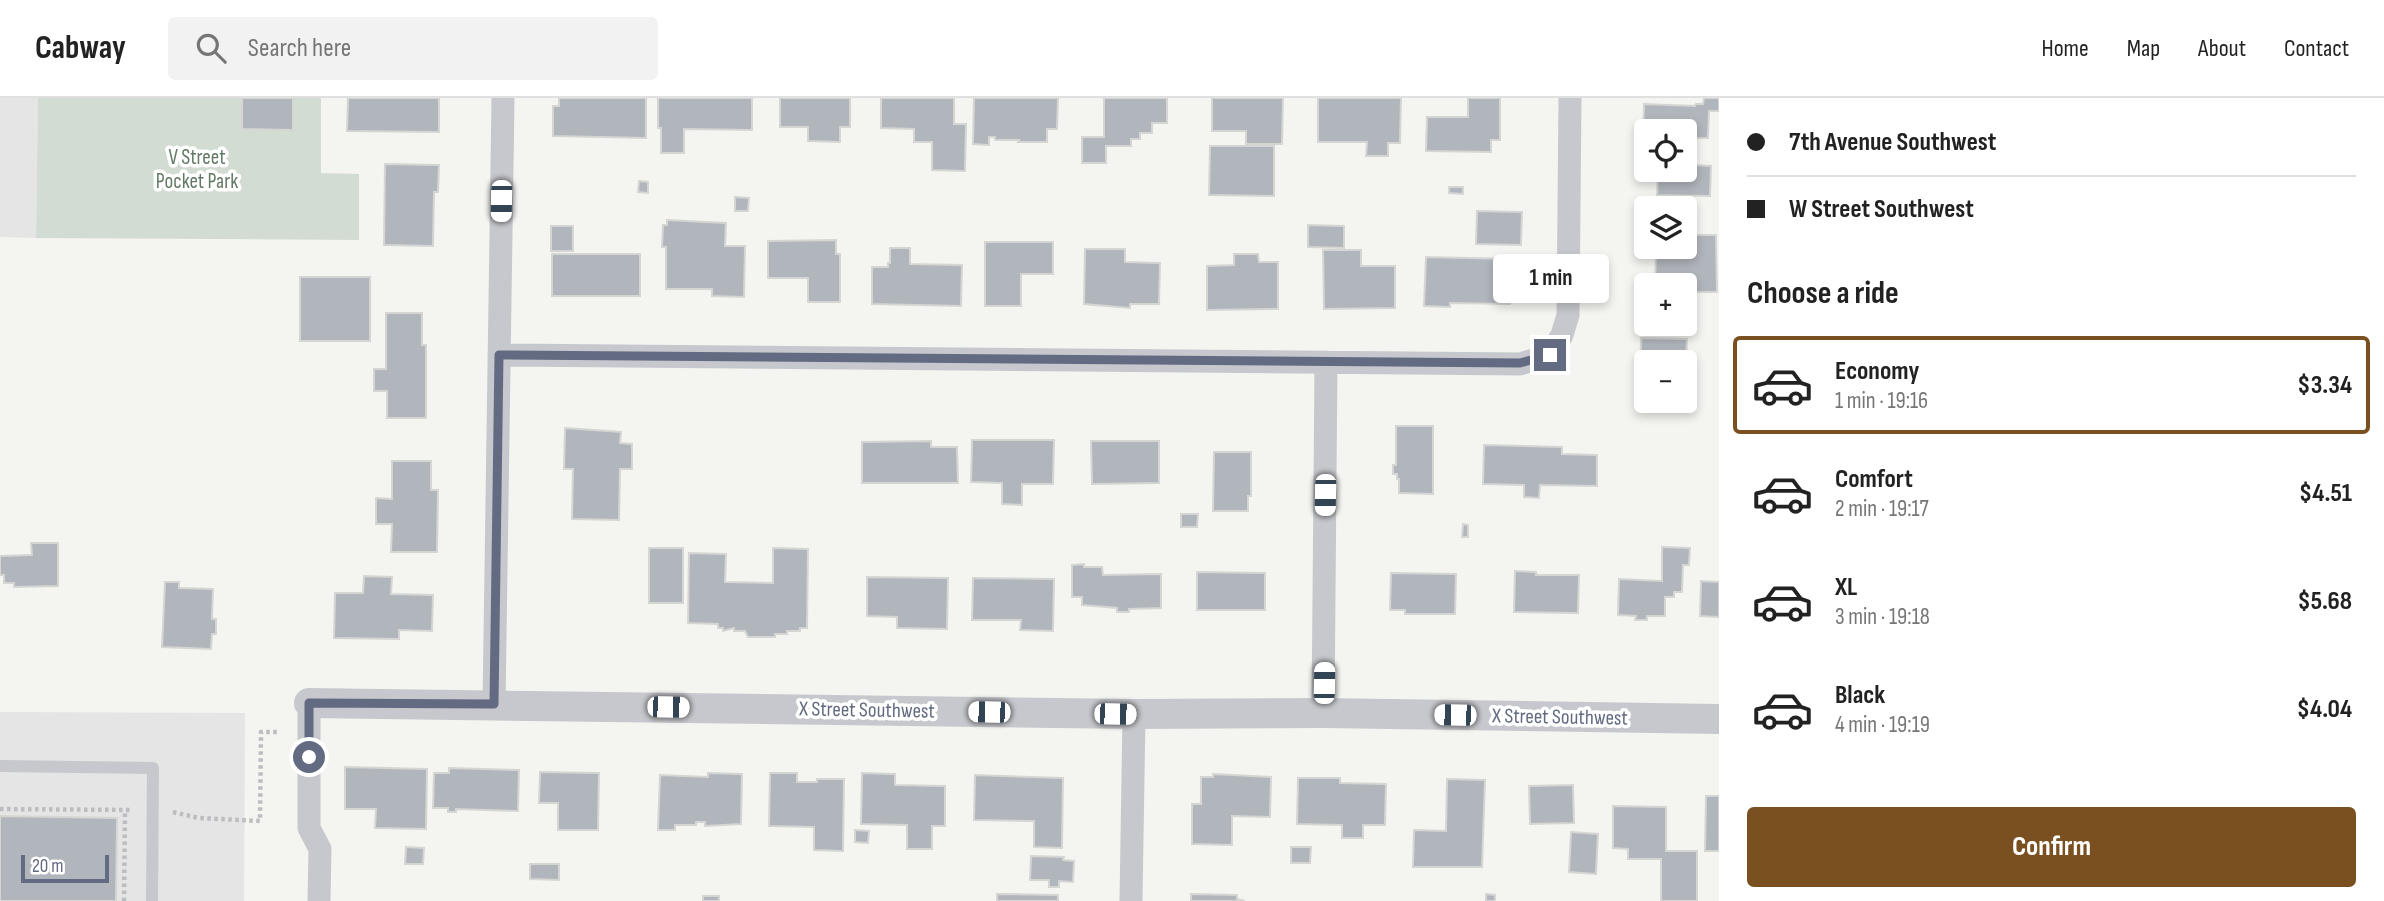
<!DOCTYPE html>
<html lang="en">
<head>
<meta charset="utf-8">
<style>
	:root { --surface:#fff; --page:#f2f2f2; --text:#222; --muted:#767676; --line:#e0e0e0; --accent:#7a5021 }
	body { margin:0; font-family:"Sofia Sans Condensed",sans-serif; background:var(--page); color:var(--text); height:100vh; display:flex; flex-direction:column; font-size:26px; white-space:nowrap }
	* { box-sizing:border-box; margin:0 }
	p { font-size:23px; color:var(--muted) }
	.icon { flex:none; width:38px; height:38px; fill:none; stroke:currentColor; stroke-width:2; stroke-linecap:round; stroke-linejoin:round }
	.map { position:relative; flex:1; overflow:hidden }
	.details { display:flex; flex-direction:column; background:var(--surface); width:665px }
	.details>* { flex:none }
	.banner { display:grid; align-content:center; height:154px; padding:0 28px; background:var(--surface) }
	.fabs { position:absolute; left:1634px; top:21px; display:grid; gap:14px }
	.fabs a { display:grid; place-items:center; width:63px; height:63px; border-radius:7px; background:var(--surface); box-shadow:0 4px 10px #0003; font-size:35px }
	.scale { position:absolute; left:21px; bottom:18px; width:88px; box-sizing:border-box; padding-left:7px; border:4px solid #636b82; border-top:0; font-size:19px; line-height:24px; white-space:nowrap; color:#636b82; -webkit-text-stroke:5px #fff; paint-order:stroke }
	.end { position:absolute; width:32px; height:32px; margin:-16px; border:9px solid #636b82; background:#fff; box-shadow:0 0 0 4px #fff }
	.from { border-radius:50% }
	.bubble { position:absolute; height:49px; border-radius:7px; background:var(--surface); box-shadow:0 4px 10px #0003; font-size:23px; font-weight:700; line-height:49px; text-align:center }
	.car { position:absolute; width:21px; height:42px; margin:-21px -10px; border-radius:9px; box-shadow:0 0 5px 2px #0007; background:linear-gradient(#fff 24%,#345 0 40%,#fff 0 76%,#345 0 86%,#fff 0) }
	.banner b { display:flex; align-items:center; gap:24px; height:66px; font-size:26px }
	.banner b+b { border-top:2px solid var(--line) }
	.banner i { width:18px; height:18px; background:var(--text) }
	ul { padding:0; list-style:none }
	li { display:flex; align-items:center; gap:21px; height:98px; margin:0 14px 10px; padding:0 14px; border:4px solid transparent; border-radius:7px }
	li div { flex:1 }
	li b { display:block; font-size:26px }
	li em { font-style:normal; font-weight:700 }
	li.selected { border-color:var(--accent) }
	li>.icon { width:63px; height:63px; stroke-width:1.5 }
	h2 { padding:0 28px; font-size:32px; line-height:84px }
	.primary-button { display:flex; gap:14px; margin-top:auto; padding:14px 28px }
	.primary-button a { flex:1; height:80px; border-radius:7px; background:var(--accent); color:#fff; font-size:28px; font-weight:700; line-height:80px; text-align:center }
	header { display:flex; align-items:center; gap:42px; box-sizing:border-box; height:98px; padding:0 35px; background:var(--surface); border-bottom:2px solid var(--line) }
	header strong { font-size:33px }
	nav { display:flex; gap:38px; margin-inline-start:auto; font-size:24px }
	.search { width:490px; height:63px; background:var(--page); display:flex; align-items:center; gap:18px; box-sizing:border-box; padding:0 24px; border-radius:7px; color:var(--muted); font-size:26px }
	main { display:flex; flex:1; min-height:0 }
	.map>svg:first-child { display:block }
</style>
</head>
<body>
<header>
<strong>Cabway</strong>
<div class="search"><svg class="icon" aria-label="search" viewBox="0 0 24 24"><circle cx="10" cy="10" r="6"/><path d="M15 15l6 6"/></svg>Search here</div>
<nav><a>Home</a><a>Map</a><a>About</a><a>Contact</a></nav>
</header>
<main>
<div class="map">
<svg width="1719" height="803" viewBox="0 0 1719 803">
	<rect width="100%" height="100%" fill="#f4f5f1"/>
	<path fill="#e4e5e4" d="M0,0H38L36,140L0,139Z
		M0,614L245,615L244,803H0Z"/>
	<path fill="#d3dcd2" d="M38,0H321V75L359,76V142L36,140Z"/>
	<path fill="#b1b5bc" stroke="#d5d6d4" stroke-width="2" d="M242,0H293V32L242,31Z
		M348,0H439V34L347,33Z
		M559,0H646V40L553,38V8H559Z
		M658,0H752V32L684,31V55H661V30H658Z
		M780,0H850V29H840V44L808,43V29H780Z
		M881,0H954V26H966L965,73L932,72V44H914V31L881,30Z
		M974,0H1058L1057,31H1047V44H1018L1019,42H995V39H989V47L973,46Z
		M1104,0H1167V25H1152V35H1140V41H1131V48H1106V65H1082V39H1104Z
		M1212,0H1283L1282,46H1246V33H1212Z
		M1318,0H1401L1400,45H1388V58H1366L1367,44H1318Z
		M1468,0H1500V42H1491V54L1426,53L1427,19H1468Z
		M1704,0H1719V13H1709L1708,40H1696L1695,67L1711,68L1710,98L1657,97L1658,72H1685V33H1647V44H1643L1644,6L1695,8L1696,6H1703Z
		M1210,48H1274V98L1209,97Z
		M385,66L439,67L438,94H434L433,148L384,147Z
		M639,83L648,84V95L638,94Z
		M1449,89H1463V96L1449,95Z
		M735,99L749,100L748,113H735Z
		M1477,113L1522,114L1521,147L1476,146Z
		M667,122L726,125L725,148H745L744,199L712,198V191H666V149H662L663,127H667Z
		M1643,123H1647V149H1685V124H1696V137H1716L1717,194H1685V187H1655L1656,153L1642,152Z
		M1308,127L1344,128V150L1308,149Z
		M551,128H573V153H551Z
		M836,142V156H840V204H808V180H768V143Z
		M985,144H1053V176H1021V208H985Z
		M890,150H910V166L962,167L961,208L872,206V169H888V165H890Z
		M1085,151H1125V164L1160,165L1159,206H1130V210L1084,206Z
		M1323,152H1361V168H1395V210L1324,211Z
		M552,156H640V198H552Z
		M1234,156H1258L1259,164H1278V211L1207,212V168L1234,167Z
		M1426,159L1511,161L1510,206L1450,205V209L1424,208Z
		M300,179H370V243H300Z
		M386,215H422V247H426V320H387V293H374V271H386Z
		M1641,240L1687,241L1686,264H1647V303H1685V271H1693L1692,310L1640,309Z
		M1396,328H1433V396L1399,395V381H1397V376H1393V367H1396Z
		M565,330L621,334L620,345L632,346V371H620L619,422L572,421L573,371H564Z
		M972,342H1054L1053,386H1022V407L1002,406V385L971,384Z
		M931,343V349H957L958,385H862V344Z
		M1091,343H1159V385L1092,386Z
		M1484,347L1562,349V356L1597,357V388L1540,387L1539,400L1524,399V387L1483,386Z
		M1214,354H1251V398H1248V413H1213Z
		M392,363H431V392H438L437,454H391L392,426H376V400L392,401Z
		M1181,416H1198L1197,429H1181Z
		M1463,426L1468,427V439H1462Z
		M31,445H58V488L14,489V485H4V477H0V458L32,457Z
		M1662,449L1690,450L1689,467H1683L1682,494H1674V499H1665V518H1647V522H1635L1636,518L1618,517L1619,481L1662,483Z
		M649,450H683V505H649Z
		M773,450L808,451L807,530H800V533H787V536H775V539H748L745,533H734V530L723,533V530H718V526L688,525L689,455L726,456L725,484L773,485Z
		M1084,466V469H1102L1103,477L1161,476V510L1129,511V514H1117V510L1082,507V499H1072V467Z
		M1515,473L1536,474V477H1579L1578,515L1514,514Z
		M1197,474L1265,475V512H1197Z
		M1391,475L1456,476L1455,516H1405V512H1390Z
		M364,478L392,479L391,496L433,497L432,533L399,532V541L334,540L335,495H363Z
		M867,479L948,480L947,531L897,530V519L867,518Z
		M973,480L1054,481L1053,533L1020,532L1021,522H972Z
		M1701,483L1719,484V519L1700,518Z
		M165,484H179V490L213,491L212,521H216V536H212L211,551L162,549Z
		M345,669L427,671L426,731L375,730L376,711H345Z
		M449,670L519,672L518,713L456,711V714H448V710H433L434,675H449Z
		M540,674L599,675L598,732H558V705H539Z
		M708,675L742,676L741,726L705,728V724H696V727H675V732H658L660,677L708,679Z
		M770,675H797V684H817V681H844L843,753L814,752V729L769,728Z
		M862,675L895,676V687L945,688V728H932V751H907V727L861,726Z
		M1213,676L1271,679L1270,719L1232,718V747L1192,746V706H1201V679H1213Z
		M975,677L1063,680L1062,750L1034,749V723L974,722Z
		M1298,680H1340V685L1386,686L1385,727H1363V740H1342V727L1297,726Z
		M1447,681L1485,682L1482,769H1413L1414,732L1446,733Z
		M1573,687L1574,725L1530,726L1529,688Z
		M1706,698H1719V753H1705Z
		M1613,708L1666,709V753H1697V803H1661V761H1628V751L1613,750Z
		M0,718L117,720L116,803H0Z
		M855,732L869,733L868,745L855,744Z
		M1571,734L1598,736L1596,776L1569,774Z
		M406,749L424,750L423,766H405Z
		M1291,749H1311L1310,765H1291Z
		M1031,758L1064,759L1063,762L1074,763L1073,784L1059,783V789H1049V782H1030Z
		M530,766H559V782L530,781Z
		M997,796L1058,797V803H997Z
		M1191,796L1237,797V801L1245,803H1191Z
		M1486,796L1495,797V803H1486Z
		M703,798H719V803H703Z"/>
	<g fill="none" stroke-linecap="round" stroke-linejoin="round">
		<path stroke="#bcbdc0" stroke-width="4.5" stroke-dasharray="3.5 3.5" stroke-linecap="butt" d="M0,711L132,712
			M173,714L199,720L260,723L261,634H279
			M124,803L125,712"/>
		<path stroke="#c7c8cd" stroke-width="12" d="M0,668L153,670L152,803"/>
		<path stroke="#c7c8cd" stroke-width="23" d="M499,257L1520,266L1550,257L1562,237L1568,217L1570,0
			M309,605V730L320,751L319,803
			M494,606L503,0
			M1323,615L1326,264
			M1131,803L1134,616"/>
		<path stroke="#c7c8cd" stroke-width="30" d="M309,605L1134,616L1323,615L1719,621"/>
	</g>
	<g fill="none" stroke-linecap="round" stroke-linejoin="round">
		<path stroke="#636b82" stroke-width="9" d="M309,659V605L494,606L499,257L1520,265L1550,257"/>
	</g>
	<g text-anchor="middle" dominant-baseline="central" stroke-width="7" stroke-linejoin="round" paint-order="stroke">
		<g font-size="21" fill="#627964" stroke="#fff">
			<text x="197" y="59">V Street<tspan x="197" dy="24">Pocket Park</tspan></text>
		</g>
		<g font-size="21" fill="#636b82" stroke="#fff">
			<text transform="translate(867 612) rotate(1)">X Street Southwest</text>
			<text transform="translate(1560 619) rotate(1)">X Street Southwest</text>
		</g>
	</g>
</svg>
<div class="fabs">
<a><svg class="icon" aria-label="locate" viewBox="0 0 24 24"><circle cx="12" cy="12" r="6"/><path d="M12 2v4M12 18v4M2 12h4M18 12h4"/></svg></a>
<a><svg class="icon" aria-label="layers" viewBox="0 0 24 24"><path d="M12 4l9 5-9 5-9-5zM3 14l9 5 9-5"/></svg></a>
<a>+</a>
<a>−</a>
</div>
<div class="scale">20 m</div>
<i class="end from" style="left:309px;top:659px"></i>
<i class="end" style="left:1550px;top:257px"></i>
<div class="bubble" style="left:1493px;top:156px;width:116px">1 min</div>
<i class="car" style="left:501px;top:103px;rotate:181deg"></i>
<i class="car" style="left:1325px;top:397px;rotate:181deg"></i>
<i class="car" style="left:1324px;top:585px;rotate:1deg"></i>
<i class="car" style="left:668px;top:609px;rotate:91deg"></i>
<i class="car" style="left:989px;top:614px;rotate:271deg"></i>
<i class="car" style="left:1115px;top:616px;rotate:91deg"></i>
<i class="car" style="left:1455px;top:617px;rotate:271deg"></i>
</div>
<section class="details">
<div class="banner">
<b><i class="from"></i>7th Avenue Southwest</b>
<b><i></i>W Street Southwest</b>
</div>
<h2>Choose a ride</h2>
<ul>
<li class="selected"><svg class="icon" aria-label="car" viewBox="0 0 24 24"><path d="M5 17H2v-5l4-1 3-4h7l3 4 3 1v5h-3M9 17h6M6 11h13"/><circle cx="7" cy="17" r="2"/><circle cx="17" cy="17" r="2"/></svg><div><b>Economy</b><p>1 min · 19:16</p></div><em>$3.34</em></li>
<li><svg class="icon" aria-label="car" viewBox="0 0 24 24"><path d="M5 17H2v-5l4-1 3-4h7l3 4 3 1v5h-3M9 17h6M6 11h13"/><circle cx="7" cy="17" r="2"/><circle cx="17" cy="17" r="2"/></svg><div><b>Comfort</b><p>2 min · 19:17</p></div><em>$4.51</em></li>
<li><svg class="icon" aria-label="car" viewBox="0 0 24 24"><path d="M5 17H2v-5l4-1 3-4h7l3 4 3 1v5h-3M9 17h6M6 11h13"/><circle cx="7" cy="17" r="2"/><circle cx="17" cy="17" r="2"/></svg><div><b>XL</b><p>3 min · 19:18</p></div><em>$5.68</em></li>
<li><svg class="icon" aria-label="car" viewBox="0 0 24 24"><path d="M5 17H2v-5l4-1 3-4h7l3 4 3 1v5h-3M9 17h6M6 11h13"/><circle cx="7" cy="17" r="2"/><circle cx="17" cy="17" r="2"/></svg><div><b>Black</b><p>4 min · 19:19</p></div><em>$4.04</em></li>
</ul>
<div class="primary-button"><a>Confirm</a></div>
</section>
</main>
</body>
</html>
